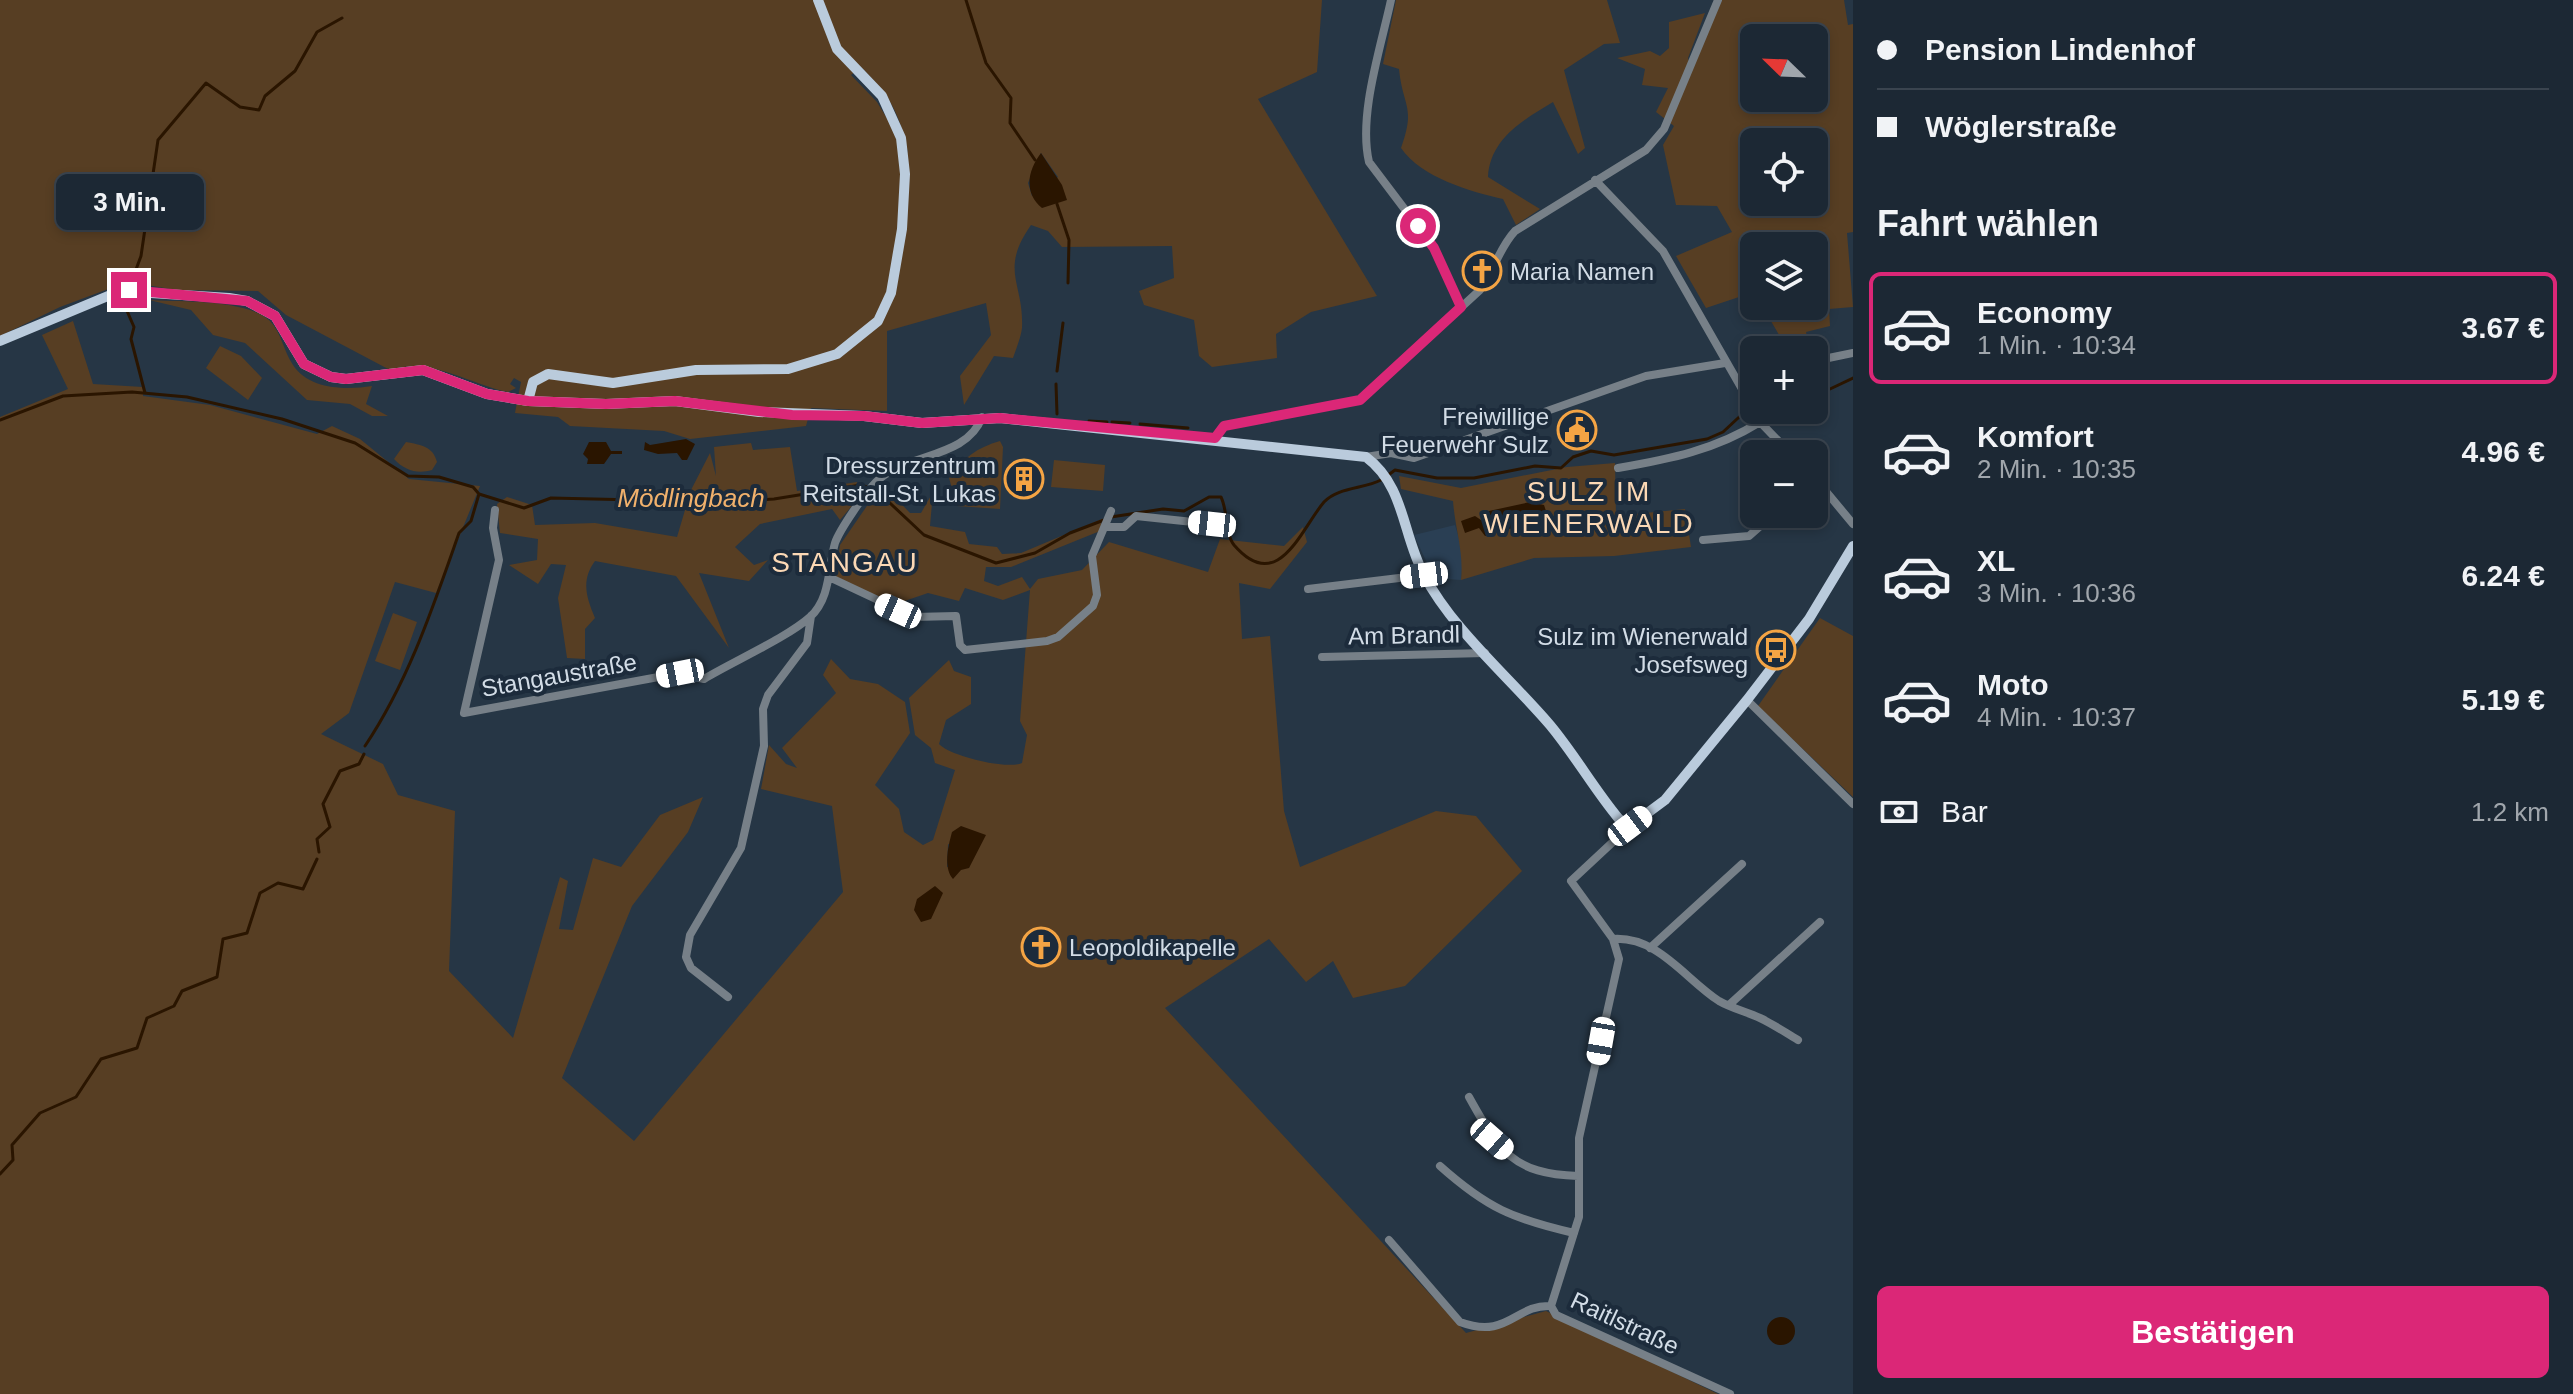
<!DOCTYPE html>
<html lang="de">
<head>
<meta charset="utf-8">
<style>
	:root { --surface:#1c2834; --page:#25303c; --text:#f1f3f6; --muted:#a0a6ac; --line:#3a444f; --accent:#db2777 }
	body { margin:0; font-family:Arial,sans-serif; background:var(--page); color:var(--text); height:100vh; display:flex; flex-direction:column; font-size:30px; white-space:nowrap }
	* { box-sizing:border-box; margin:0 }
	p { font-size:26px; color:var(--muted) }
	.icon { flex:none; width:44px; height:44px; fill:none; stroke:currentColor; stroke-width:2; stroke-linecap:round; stroke-linejoin:round }
	.map { position:relative; flex:1; overflow:hidden }
	.panel { display:flex; flex-direction:column; background:var(--surface); width:720px }
	.panel>* { flex:none }
	.banner { display:grid; align-content:center; height:176px; padding:0 24px; background:var(--surface) }
	.needle { width:52px; rotate:293deg }
	.controls { position:absolute; left:1740px; top:24px; display:grid; gap:16px }
	.controls a { display:grid; place-items:center; width:88px; height:88px; border-radius:12px; background:var(--surface); box-shadow:0 4px 12px #0003,0 0 0 2px var(--line); font-size:40px }
	.end { position:absolute; width:36px; height:36px; margin:-18px; border:10px solid #db2777; background:#fff; box-shadow:0 0 0 4px #fff }
	.from { border-radius:50% }
	.bubble { position:absolute; height:56px; border-radius:12px; background:var(--surface); box-shadow:0 4px 12px #0003,0 0 0 2px var(--line); font-size:26px; font-weight:600; line-height:56px; text-align:center }
	.car { position:absolute; width:24px; height:48px; margin:-24px -12px; border-radius:10px; box-shadow:0 0 6px 2px #0007; background:linear-gradient(#fff 24%,#345 0 40%,#fff 0 76%,#345 0 86%,#fff 0) }
	.banner b { display:flex; align-items:center; gap:28px; height:76px; font-size:30px }
	.banner b+b { border-top:2px solid var(--line) }
	.banner i { width:20px; height:20px; background:var(--text) }
	ul { padding:0; list-style:none }
	li { display:flex; align-items:center; gap:24px; height:112px; margin:0 16px 12px; padding:0 8px; border:4px solid transparent; border-radius:12px }
	li div { flex:1 }
	li b { display:block; font-size:30px }
	li em { font-style:normal; font-weight:600 }
	li.selected { border-color:var(--accent) }
	li>.icon { width:72px; height:72px; stroke-width:1.5 }
	h2 { padding:0 24px; font-size:36px; line-height:96px }
	.pay { display:flex; align-items:center; gap:20px; height:88px; padding:0 24px; font-size:30px }
	.pay p { margin-inline-start:auto }
	.cta { display:flex; gap:16px; margin-top:auto; padding:16px 24px }
	.cta a { flex:1; height:92px; border-radius:12px; background:var(--accent); color:#fff; font-size:32px; font-weight:600; line-height:92px; text-align:center }
	main { display:flex; flex:1; min-height:0 }
	.map>svg:first-child { display:block }
</style>
</head>
<body>
<main>
<div class="map">
<svg width="1853" height="1394" viewBox="0 0 1853 1394">
	<rect width="100%" height="100%" fill="#263645"/>
	<path fill="#2a3f54" d="M1455,525L1464,555L1461,580L1434,578L1414,535Z"/>
	<path fill="#573e23" fill-rule="evenodd" d="M0,0H1322L1317,72L1258,99L1377,296L1311,312L1276,334L1277,358L1212,367L1199,356L1194,320L1144,305L1139,291L1174,278L1172,246L1062,247L1048,231L1031,225C999,271 1024,282 1022,328C1021,337 1016,349 1013,358L994,356L964,405L960,376L991,335L986,303L887,331V411L811,408L806,426L690,439L664,431L570,426L558,417L515,413L521,382L514,378L510,384L516,388L508,392C469,384 430,356 390,370L286,315L258,291L177,290L140,284L111,288L60,307L0,336ZM861,67C891,97 899,112 908,153L877,102L851,75ZM1041,153L1058,177L1032,196L1028,183Z
		M1396,0H1607L1620,43L1604,44L1564,70L1585,148L1578,154L1553,102C1523,120 1490,139 1488,177L1540,209L1516,225L1503,199C1469,191 1422,178 1401,148C1416,106 1403,108 1399,69L1383,64Z
		M1722,0H1844L1848,25L1853,24V232L1847,233L1853,307L1829,309L1830,326L1806,332L1807,336L1800,338L1802,350H1788L1768,316L1766,306H1814V246H1754V292L1706,308L1676,256L1732,232L1717,206L1676,205L1663,145L1674,126L1656,112L1668,88L1642,85L1645,69L1617,58L1650,51L1660,56L1669,48V22L1705,13L1688,58L1691,68ZM1754,38H1814V98H1754ZM1754,142H1814V202H1754Z
		M149,300C179,302 247,299 270,321C281,332 284,352 293,365C309,390 347,390 372,386L366,404L388,416H372L350,404L307,400L245,343L213,335L191,310Z
		M73,321L93,384L143,387V396L210,405L317,434L332,426L360,439L409,479L480,486L436,593L395,582L349,713L321,734L383,764L398,795L455,811L449,971L513,1038L560,877L568,881L559,929L573,930L593,858L621,867L660,815L703,797L688,832L632,906L562,1078L634,1141L843,892L832,806L761,789L769,745L786,764L797,768L782,748L836,693L823,675L831,659L850,679L878,684L905,702L910,733L875,785L899,809L904,832L923,845L933,840L955,770L935,763L931,748L915,735L909,698L949,660L954,671L971,677V704L946,720L939,744C950,756 1007,770 1022,763L1027,735L1020,721L1030,590L1003,600L965,588L959,601L928,593L893,605L835,576L840,545L882,484L910,513H921L933,492L930,526L965,532L969,544L997,547L1002,554L1021,553L1102,519L1100,531L1011,567H986L984,581L998,586L1022,577L1030,589L1038,579L1082,570L1109,542L1208,572L1220,539L1284,546L1303,527L1307,542L1270,589L1239,583L1242,639L1270,636L1284,811L1300,867L1436,811L1476,816L1522,871L1405,986L1353,998L1333,961L1306,982L1269,939L1165,1008L1466,1333L1546,1311L1718,1394H0V417L68,389L42,335ZM948,844L973,854L969,868L947,867Z
		M220,346L241,356L262,378L248,400L206,368Z
		M1000,441L1003,447L1000,509L957,506L949,478C961,459 978,447 1000,441Z
		M406,442C421,445 433,446 437,462L432,470C418,474 405,471 394,459Z
		M751,443L753,450L790,447L797,491L857,482L861,495L840,520L832,509L760,524L735,547L754,565L768,560L749,581L699,573L729,648L676,576L595,561C581,580 586,597 595,618L585,629V659L567,658L558,598L566,565L551,564L538,584L509,565L537,560L538,539L500,533L497,504L507,497L532,505L535,525L595,523L677,537L691,490L710,453L716,476L714,447Z
		M1054,460L1105,465L1103,491L1051,487Z
		M1615,463L1616,516L1685,509L1691,547L1614,556L1534,558L1461,580C1464,552 1455,529 1453,501L1401,489L1399,476L1461,488L1567,467Z
		M393,613L417,622L400,670L375,661Z
		M1820,618L1853,636V797L1758,706Z"/>
	<path fill="#2a1500" d="M1041,153L1062,185L1067,200L1042,208C1023,192 1028,170 1041,153Z
		M686,439L695,444L687,460H682L677,453L658,454L644,450L645,442L650,445Z
		M589,442H606L611,451H622V454H611L604,464H587L588,459L583,454Z
		M1530,502L1544,505L1548,517L1543,526L1506,529L1485,536L1479,528L1465,533L1461,521L1475,516L1481,520L1489,511Z
		M961,826L986,835L969,868L961,870L953,879C943,867 948,847 952,832Z
		M935,886L943,893L931,919L921,922L914,910L917,899Z
		M1767 1331a14 14 0 1 1 28 0a14 14 0 1 1-28 0Z"/>
	<g fill="none" stroke-linecap="round" stroke-linejoin="round">
		<path stroke="#2a1500" stroke-width="3" d="M966,0L986,63L1011,98L1010,123L1035,160
			M1057,204L1069,240L1068,283
			M131,283L141,256L158,140L206,83L240,107L259,110L265,96L295,71L317,32L342,18
			M126,298L124,304L134,327L131,339L145,393
			M1057,371L1063,323
			M1056,384L1057,414
			M1814,390L1830,389L1853,378
			M0,420L63,396L132,392L187,397L282,419L355,443L408,476L439,477L473,487L479,494L524,508L551,498L723,502L774,499L861,485L876,490L924,535L996,563L1035,553L1070,533L1104,520
			M1089,421L1107,422
			M1112,422L1130,423
			M1140,424L1188,428
			M1387,476L1395,470L1437,478H1474L1535,466L1561,468L1573,457L1591,451L1614,455L1707,439L1723,432L1751,406
			M1111,517L1163,509L1184,511L1209,497H1221C1228,511 1225,534 1234,545C1278,596 1301,529 1324,502C1338,487 1364,489 1381,480
			M365,746C409,680 433,607 459,533L471,521L479,494
			M319,852L317,839L330,827L323,804L340,771L359,764L364,754
			M0,1174L13,1160L12,1145L40,1113L76,1097L101,1059L137,1048L147,1018L174,1006L182,991L217,977L223,939L247,933L260,893L278,883L303,889L317,859"/>
		<path stroke="#778088" stroke-width="8" d="M1391,0C1381,47 1358,115 1369,162L1434,248L1461,307
			M1595,180L1663,251L1754,410
			M1814,361L1853,353
			M1738,379L1754,374
			M1754,410L1760,422L1791,454
			M1215,438L1224,426L1360,400L1480,290C1494,271 1499,248 1515,231L1646,150L1664,129L1718,0
			M1366,457L1391,453L1414,458L1646,376L1725,363
			M1618,468C1670,459 1715,450 1760,422
			M1814,477L1853,524
			M495,510L493,528L499,560L464,713L680,673L704,679C732,662 788,637 810,617C831,598 828,567 835,543C840,529 865,493 876,482C905,453 967,459 982,417
			M1107,527H1124L1136,516L1212,524
			M1703,540L1749,536L1774,514
			M831,578L914,617L956,616L960,645L965,650L1047,641L1058,637L1093,606L1097,595L1092,556L1111,511
			M1308,589L1424,575
			M1322,657L1485,653
			M1747,700L1853,804
			M1613,939C1658,936 1685,979 1719,1001C1731,1008 1747,1012 1760,1018C1773,1024 1786,1033 1798,1040
			M1650,948L1742,864
			M728,997L691,968L686,957L690,935L741,848L764,746L763,709L768,695L807,643L811,616
			M1729,1005L1820,922
			M1469,1097C1499,1151 1513,1174 1578,1176
			M1440,1166C1487,1208 1513,1219 1574,1233
			M1389,1240L1460,1322C1508,1340 1515,1304 1551,1306
			M1551,1306L1579,1217V1138L1619,959L1613,939L1571,881L1630,826
			M1551,1306L1556,1315L1730,1394"/>
		<path stroke="#bacbdc" stroke-width="10" d="M0,341L120,291L229,298L247,301L275,316L304,364L331,377L346,379L423,370L487,394L528,401L606,404L675,401L759,412L864,416L922,423L1000,418L1366,457C1405,486 1402,534 1424,575C1452,629 1510,678 1550,725C1575,755 1594,789 1619,819L1630,826L1665,800L1747,700L1809,619L1853,546
			M528,401L533,382L548,374L613,383L696,370L788,369L837,354L878,321L891,293L902,229L905,174L901,138L882,96L837,49L818,0"/>
	</g>
	<g fill="none" stroke-linecap="round" stroke-linejoin="round">
		<path stroke="#db2777" stroke-width="10" d="M129,290L247,301L275,316L304,364L331,377L346,379L423,370L487,394L528,401L606,404L675,401L792,415L864,416L922,423L1000,418L1215,438L1224,426L1360,400L1461,307L1434,248L1418,226"/>
	</g>
	<defs>
		<g id="church-ring" transform="scale(2)"><circle r="9.5" fill="#1c2b3b" stroke="#f4a444" stroke-width="1.5"/><path d="M-1.2-6h2.4v3.5h3.3v2.4h-3.3V6h-2.4V-.1h-3.3v-2.4h3.3Z" fill="#f4a444"/></g>
		<g id="civic-ring" transform="scale(2)"><circle r="9.5" fill="#1c2b3b" stroke="#f4a444" stroke-width="1.5"/><path d="M-.6-6.5H3V-4.5H.6V-3L4-1V1h2V6H-6V1h2V-1L-.6-3ZM-1.2 2.5V6h2.4V2.5Z" fill="#f4a444"/></g>
		<g id="building-ring" transform="scale(2)"><circle r="9.5" fill="#1c2b3b" stroke="#f4a444" stroke-width="1.5"/><path d="M-4-6H4V6H1V3H-1V6H-4ZM-2.5-4.3h1.7v1.8h-1.7ZM.8-4.3h1.7v1.8H.8ZM-2.5-1h1.7V.8h-1.7ZM.8-1h1.7V.8H.8Z" fill="#f4a444"/></g>
		<g id="bus-ring" transform="scale(2)"><circle r="9.5" fill="#1c2b3b" stroke="#f4a444" stroke-width="1.5"/><path d="M-5-6H5V4H4V6H2V4H-2V6H-4V4H-5ZM-3.5-4V0h7V-4ZM-3.5 1.2v1.5H-2V1.2ZM2 1.2v1.5H3.5V1.2Z" fill="#f4a444"/></g>
	</defs>
	<g fill-rule="evenodd">
		<use href="#church-ring" x="1482" y="271"/>
		<use href="#civic-ring" x="1577" y="430"/>
		<use href="#building-ring" x="1024" y="479"/>
		<use href="#bus-ring" x="1776" y="650"/>
		<use href="#church-ring" x="1041" y="947"/>
	</g>
	<g text-anchor="middle" dominant-baseline="central" stroke-width="8" stroke-linejoin="round" paint-order="stroke">
		<g font-size="24" fill="#d2dce6" stroke="#1c2b3b" text-anchor="end">
			<text x="1510" y="271" text-anchor="start">Maria Namen</text>
			<text x="1549" y="416">Freiwillige<tspan x="1549" dy="28">Feuerwehr Sulz</tspan></text>
			<text x="996" y="465">Dressurzentrum<tspan x="996" dy="28">Reitstall-St. Lukas</tspan></text>
			<text x="1748" y="636">Sulz im Wienerwald<tspan x="1748" dy="28">Josefsweg</tspan></text>
			<text x="1069" y="947" text-anchor="start">Leopoldikapelle</text>
		</g>
		<g font-size="24" fill="#d2dce6" stroke="#1c2b3b">
			<text transform="translate(1404 635) rotate(-1)">Am Brandl</text>
			<text transform="translate(559 675) rotate(-10)">Stangaustraße</text>
			<text transform="translate(1625 1323) rotate(25)">Raitlstraße</text>
		</g>
		<g font-size="26" font-style="italic" fill="#f1b16c" stroke="#1c2b3b">
			<text x="691" y="498">Mödlingbach</text>
		</g>
		<g font-size="28" letter-spacing="2" fill="#fbd8b5" stroke="#1c2b3b">
			<text x="1589" y="491">SULZ IM<tspan x="1589" dy="32">WIENERWALD</tspan></text>
			<text x="845" y="562">STANGAU</text>
		</g>
	</g>
</svg>
<div class="controls">
<a><svg class="needle" viewBox="-14 -14 28 28"><path d="M0-13l5 13h-10z" fill="#e53935"/><path d="M0 13l5-13h-10z" fill="#a0a6ac"/></svg></a>
<a><svg class="icon" aria-label="locate" viewBox="0 0 24 24"><circle cx="12" cy="12" r="6"/><path d="M12 2v4M12 18v4M2 12h4M18 12h4"/></svg></a>
<a><svg class="icon" aria-label="layers" viewBox="0 0 24 24"><path d="M12 4l9 5-9 5-9-5zM3 14l9 5 9-5"/></svg></a>
<a>+</a>
<a>−</a>
</div>
<i class="end from" style="left:1418px;top:226px"></i>
<i class="end" style="left:129px;top:290px"></i>
<div class="bubble" style="left:56px;top:174px;width:148px">3 Min.</div>
<i class="car" style="left:1212px;top:524px;rotate:276deg"></i>
<i class="car" style="left:1424px;top:575px;rotate:263deg"></i>
<i class="car" style="left:898px;top:611px;rotate:294deg"></i>
<i class="car" style="left:680px;top:673px;rotate:259deg"></i>
<i class="car" style="left:1630px;top:826px;rotate:53deg"></i>
<i class="car" style="left:1601px;top:1041px;rotate:190deg"></i>
<i class="car" style="left:1492px;top:1139px;rotate:131deg"></i>
</div>
<section class="panel">
<div class="banner">
<b><i class="from"></i>Pension Lindenhof</b>
<b><i></i>Wöglerstraße</b>
</div>
<h2>Fahrt wählen</h2>
<ul>
<li class="selected"><svg class="icon" aria-label="car" viewBox="0 0 24 24"><path d="M5 17H2v-5l4-1 3-4h7l3 4 3 1v5h-3M9 17h6M6 11h13"/><circle cx="7" cy="17" r="2"/><circle cx="17" cy="17" r="2"/></svg><div><b>Economy</b><p>1 Min. · 10:34</p></div><em>3.67 €</em></li>
<li><svg class="icon" aria-label="car" viewBox="0 0 24 24"><path d="M5 17H2v-5l4-1 3-4h7l3 4 3 1v5h-3M9 17h6M6 11h13"/><circle cx="7" cy="17" r="2"/><circle cx="17" cy="17" r="2"/></svg><div><b>Komfort</b><p>2 Min. · 10:35</p></div><em>4.96 €</em></li>
<li><svg class="icon" aria-label="car" viewBox="0 0 24 24"><path d="M5 17H2v-5l4-1 3-4h7l3 4 3 1v5h-3M9 17h6M6 11h13"/><circle cx="7" cy="17" r="2"/><circle cx="17" cy="17" r="2"/></svg><div><b>XL</b><p>3 Min. · 10:36</p></div><em>6.24 €</em></li>
<li><svg class="icon" aria-label="car" viewBox="0 0 24 24"><path d="M5 17H2v-5l4-1 3-4h7l3 4 3 1v5h-3M9 17h6M6 11h13"/><circle cx="7" cy="17" r="2"/><circle cx="17" cy="17" r="2"/></svg><div><b>Moto</b><p>4 Min. · 10:37</p></div><em>5.19 €</em></li>
</ul>
<div class="pay"><svg class="icon" aria-label="cash" viewBox="0 0 24 24"><path d="M3 7h18v10H3z"/><circle cx="12" cy="12" r="2"/></svg>Bar<p>1.2 km</p></div>
<div class="cta"><a>Bestätigen</a></div>
</section>
</main>
</body>
</html>
